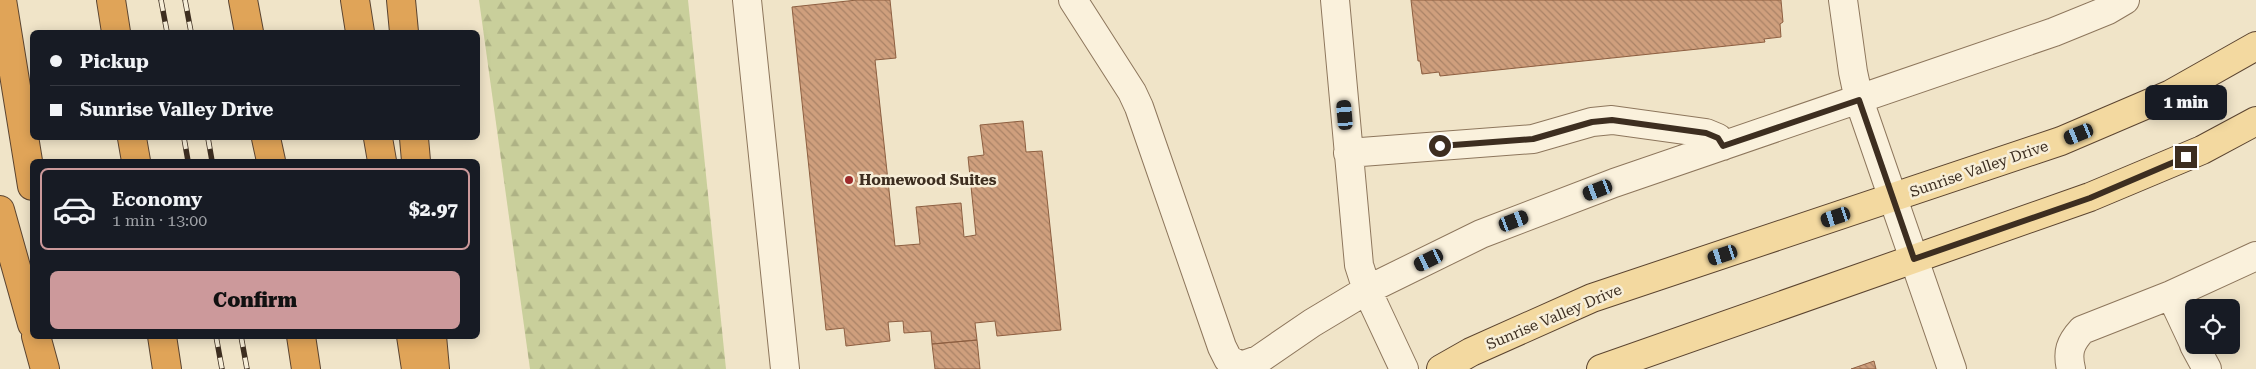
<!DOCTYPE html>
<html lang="en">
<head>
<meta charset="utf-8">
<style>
	:root { --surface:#171b24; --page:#242831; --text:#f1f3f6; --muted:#9ea1a6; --line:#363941; --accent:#cc999b }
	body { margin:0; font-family:"Roboto Serif",serif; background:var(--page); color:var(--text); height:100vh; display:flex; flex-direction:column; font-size:19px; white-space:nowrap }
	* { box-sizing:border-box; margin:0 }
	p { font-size:16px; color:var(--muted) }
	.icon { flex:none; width:28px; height:28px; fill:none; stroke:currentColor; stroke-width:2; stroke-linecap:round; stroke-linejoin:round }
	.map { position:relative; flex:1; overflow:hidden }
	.side { position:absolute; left:30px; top:159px; width:450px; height:180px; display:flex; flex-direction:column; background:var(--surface); border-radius:8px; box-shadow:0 2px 12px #0003 }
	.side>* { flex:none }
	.hud { position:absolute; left:30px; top:30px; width:450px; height:110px; border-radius:8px; box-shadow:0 2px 12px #0003; display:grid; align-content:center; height:110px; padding:0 20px; background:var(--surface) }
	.fabs { position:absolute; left:2185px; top:299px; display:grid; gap:10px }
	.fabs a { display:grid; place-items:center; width:55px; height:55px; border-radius:8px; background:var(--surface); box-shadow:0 2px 12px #0003; font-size:25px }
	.end { position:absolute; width:22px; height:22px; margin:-11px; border:6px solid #3d2e20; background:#fff; box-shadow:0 0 0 2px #fff }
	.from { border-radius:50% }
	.bubble { position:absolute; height:35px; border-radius:8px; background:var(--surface); box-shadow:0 2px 12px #0003; font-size:16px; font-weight:800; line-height:35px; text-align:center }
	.car { position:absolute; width:15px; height:30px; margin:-15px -8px; border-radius:6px; box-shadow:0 0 4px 1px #0007; background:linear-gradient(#222 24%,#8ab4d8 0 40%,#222 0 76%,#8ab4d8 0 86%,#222 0) }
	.hud b { display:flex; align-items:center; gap:18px; height:48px; font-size:19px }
	.hud b+b { border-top:1px solid var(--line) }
	.hud i { width:12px; height:12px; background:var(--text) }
	ul { padding:9px 0 0; list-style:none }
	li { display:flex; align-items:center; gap:15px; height:82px; margin:0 10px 8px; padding:0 10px; border:2px solid transparent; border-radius:8px }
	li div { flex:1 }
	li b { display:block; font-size:19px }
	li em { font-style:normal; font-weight:800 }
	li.active { border-color:var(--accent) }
	li>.icon { width:45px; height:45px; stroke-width:1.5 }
	.cta { display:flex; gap:10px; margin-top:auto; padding:10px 20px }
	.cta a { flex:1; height:58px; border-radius:8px; background:var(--accent); color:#111; font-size:20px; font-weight:800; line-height:58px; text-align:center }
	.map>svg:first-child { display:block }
</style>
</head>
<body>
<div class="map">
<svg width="2256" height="369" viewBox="0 0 2256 369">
	<defs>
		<pattern id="forest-firs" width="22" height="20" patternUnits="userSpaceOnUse" patternTransform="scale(1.25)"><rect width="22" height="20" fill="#c9cf9b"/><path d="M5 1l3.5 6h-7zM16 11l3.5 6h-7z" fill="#aeb285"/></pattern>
		<pattern id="building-back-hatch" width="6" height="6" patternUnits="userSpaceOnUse" patternTransform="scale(1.25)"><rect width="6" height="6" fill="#cf9f7d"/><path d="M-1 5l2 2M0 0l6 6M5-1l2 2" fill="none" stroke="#a98266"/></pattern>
	</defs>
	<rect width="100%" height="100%" fill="#f0e4c8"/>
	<path fill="url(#forest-firs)" d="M479,0H688L726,369H530Z"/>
	<path fill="url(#building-back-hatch)" stroke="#8d5f41" d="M857,0H890L896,58L875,60L895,246L920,244L916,207L961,203L964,237L976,235L968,157L984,155L980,125L1023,121L1026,152L1042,151L1061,330L997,336L995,321L975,323L977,340L932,344L931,331L904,333L903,321L888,322L890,341L846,346L844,328L826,330L792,7Z
		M1411,0H1781L1783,22L1780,24L1781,37L1764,39L1765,42L1440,76L1439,72L1422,74L1420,61H1418Z
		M977,340L980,369H935L932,344Z
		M1874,361L1876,369H1851Z"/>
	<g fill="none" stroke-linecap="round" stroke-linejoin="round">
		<g stroke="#8d765c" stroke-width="30">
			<path id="minor" d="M747,0L785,369
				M1073,0L1132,92L1139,107L1222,347L1228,359L1241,366L1258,360L1312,323L1367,290L1481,234L1614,183L2054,32L2108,10L2125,0
				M1335,0L1359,265L1367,290L1404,369
				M1843,0L1853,72L1859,100L1952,369
				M1348,153L1533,139L1592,122L1612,120L1706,133L1718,138L1723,146
				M2171,295L2194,344
				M2194,345L2207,369
				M2071,369C2067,352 2070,343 2082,330L2171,295L2256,256"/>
		</g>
		<g stroke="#5b4430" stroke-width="30">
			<path id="major" d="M1441,369L1471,352L1592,298L2061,141L2171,94L2256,46
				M1601,369L2090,197L2202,150L2256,121"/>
		</g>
		<g stroke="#5b4430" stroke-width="30">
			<path id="highway" d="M2,0L32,186
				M111,0L116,32
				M243,0L249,32
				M355,0L360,32
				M401,0L404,32
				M132,138L136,161
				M266,138L271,161
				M378,138L382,161
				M414,138L416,161
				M0,210L32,324
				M36,336L45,369
				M162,336L167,369
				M301,336L306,369
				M411,336L416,369
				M432,336L435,369"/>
		</g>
		<use href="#minor" stroke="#faf1dc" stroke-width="28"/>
		<use href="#major" stroke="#f3d9a0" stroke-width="28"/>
		<use href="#highway" stroke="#e0a458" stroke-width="28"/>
		<g stroke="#3d2e20" stroke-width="5.5">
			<path id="rail" d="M161,0L167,32
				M185,0L191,32
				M184,138L188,161
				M208,138L212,161
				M216,336L222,369
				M241,336L247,369"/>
		</g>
		<use href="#rail" stroke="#f7eed8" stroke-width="4" stroke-dasharray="11" stroke-linecap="butt"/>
	</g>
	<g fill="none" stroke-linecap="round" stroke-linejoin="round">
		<path stroke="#3d2e20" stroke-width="6" d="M1440,146L1533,139L1592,122L1612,120L1706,133L1718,138L1723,146L1859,100L1914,259L2090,198L2186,157"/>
	</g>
	<circle fill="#9e2a2b" stroke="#f7eed8" stroke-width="2" cx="849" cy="180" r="5"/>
	<g text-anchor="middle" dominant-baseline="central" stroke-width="5" stroke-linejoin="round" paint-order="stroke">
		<g font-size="15" fill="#3d2e20" stroke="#f7eed8">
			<text transform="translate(1979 169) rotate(-19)">Sunrise Valley Drive</text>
			<text transform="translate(1554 317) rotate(-23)">Sunrise Valley Drive</text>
		</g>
		<g font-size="15" font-weight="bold" fill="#3d2e20" stroke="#f7eed8" text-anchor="start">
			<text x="859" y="180">Homewood Suites</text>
		</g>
	</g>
</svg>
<div class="fabs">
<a><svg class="icon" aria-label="locate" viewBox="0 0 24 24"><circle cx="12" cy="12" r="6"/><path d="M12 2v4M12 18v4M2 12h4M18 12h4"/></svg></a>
</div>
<i class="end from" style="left:1440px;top:146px"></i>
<i class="end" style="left:2186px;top:157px"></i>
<div class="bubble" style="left:2145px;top:85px;width:82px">1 min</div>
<i class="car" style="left:1345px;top:115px;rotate:355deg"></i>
<i class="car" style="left:2079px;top:134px;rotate:248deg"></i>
<i class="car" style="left:1598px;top:190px;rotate:249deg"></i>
<i class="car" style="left:1836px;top:217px;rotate:252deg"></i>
<i class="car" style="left:1514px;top:221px;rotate:69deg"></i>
<i class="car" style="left:1723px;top:255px;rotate:252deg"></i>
<i class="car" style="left:1429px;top:260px;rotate:244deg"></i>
<div class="hud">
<b><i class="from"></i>Pickup</b>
<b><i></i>Sunrise Valley Drive</b>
</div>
<section class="side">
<ul>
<li class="active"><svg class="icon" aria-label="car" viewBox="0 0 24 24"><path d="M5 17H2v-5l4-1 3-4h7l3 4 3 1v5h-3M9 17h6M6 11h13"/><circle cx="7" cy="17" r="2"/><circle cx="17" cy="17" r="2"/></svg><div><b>Economy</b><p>1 min · 13:00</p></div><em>$2.97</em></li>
</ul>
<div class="cta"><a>Confirm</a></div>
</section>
</div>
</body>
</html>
